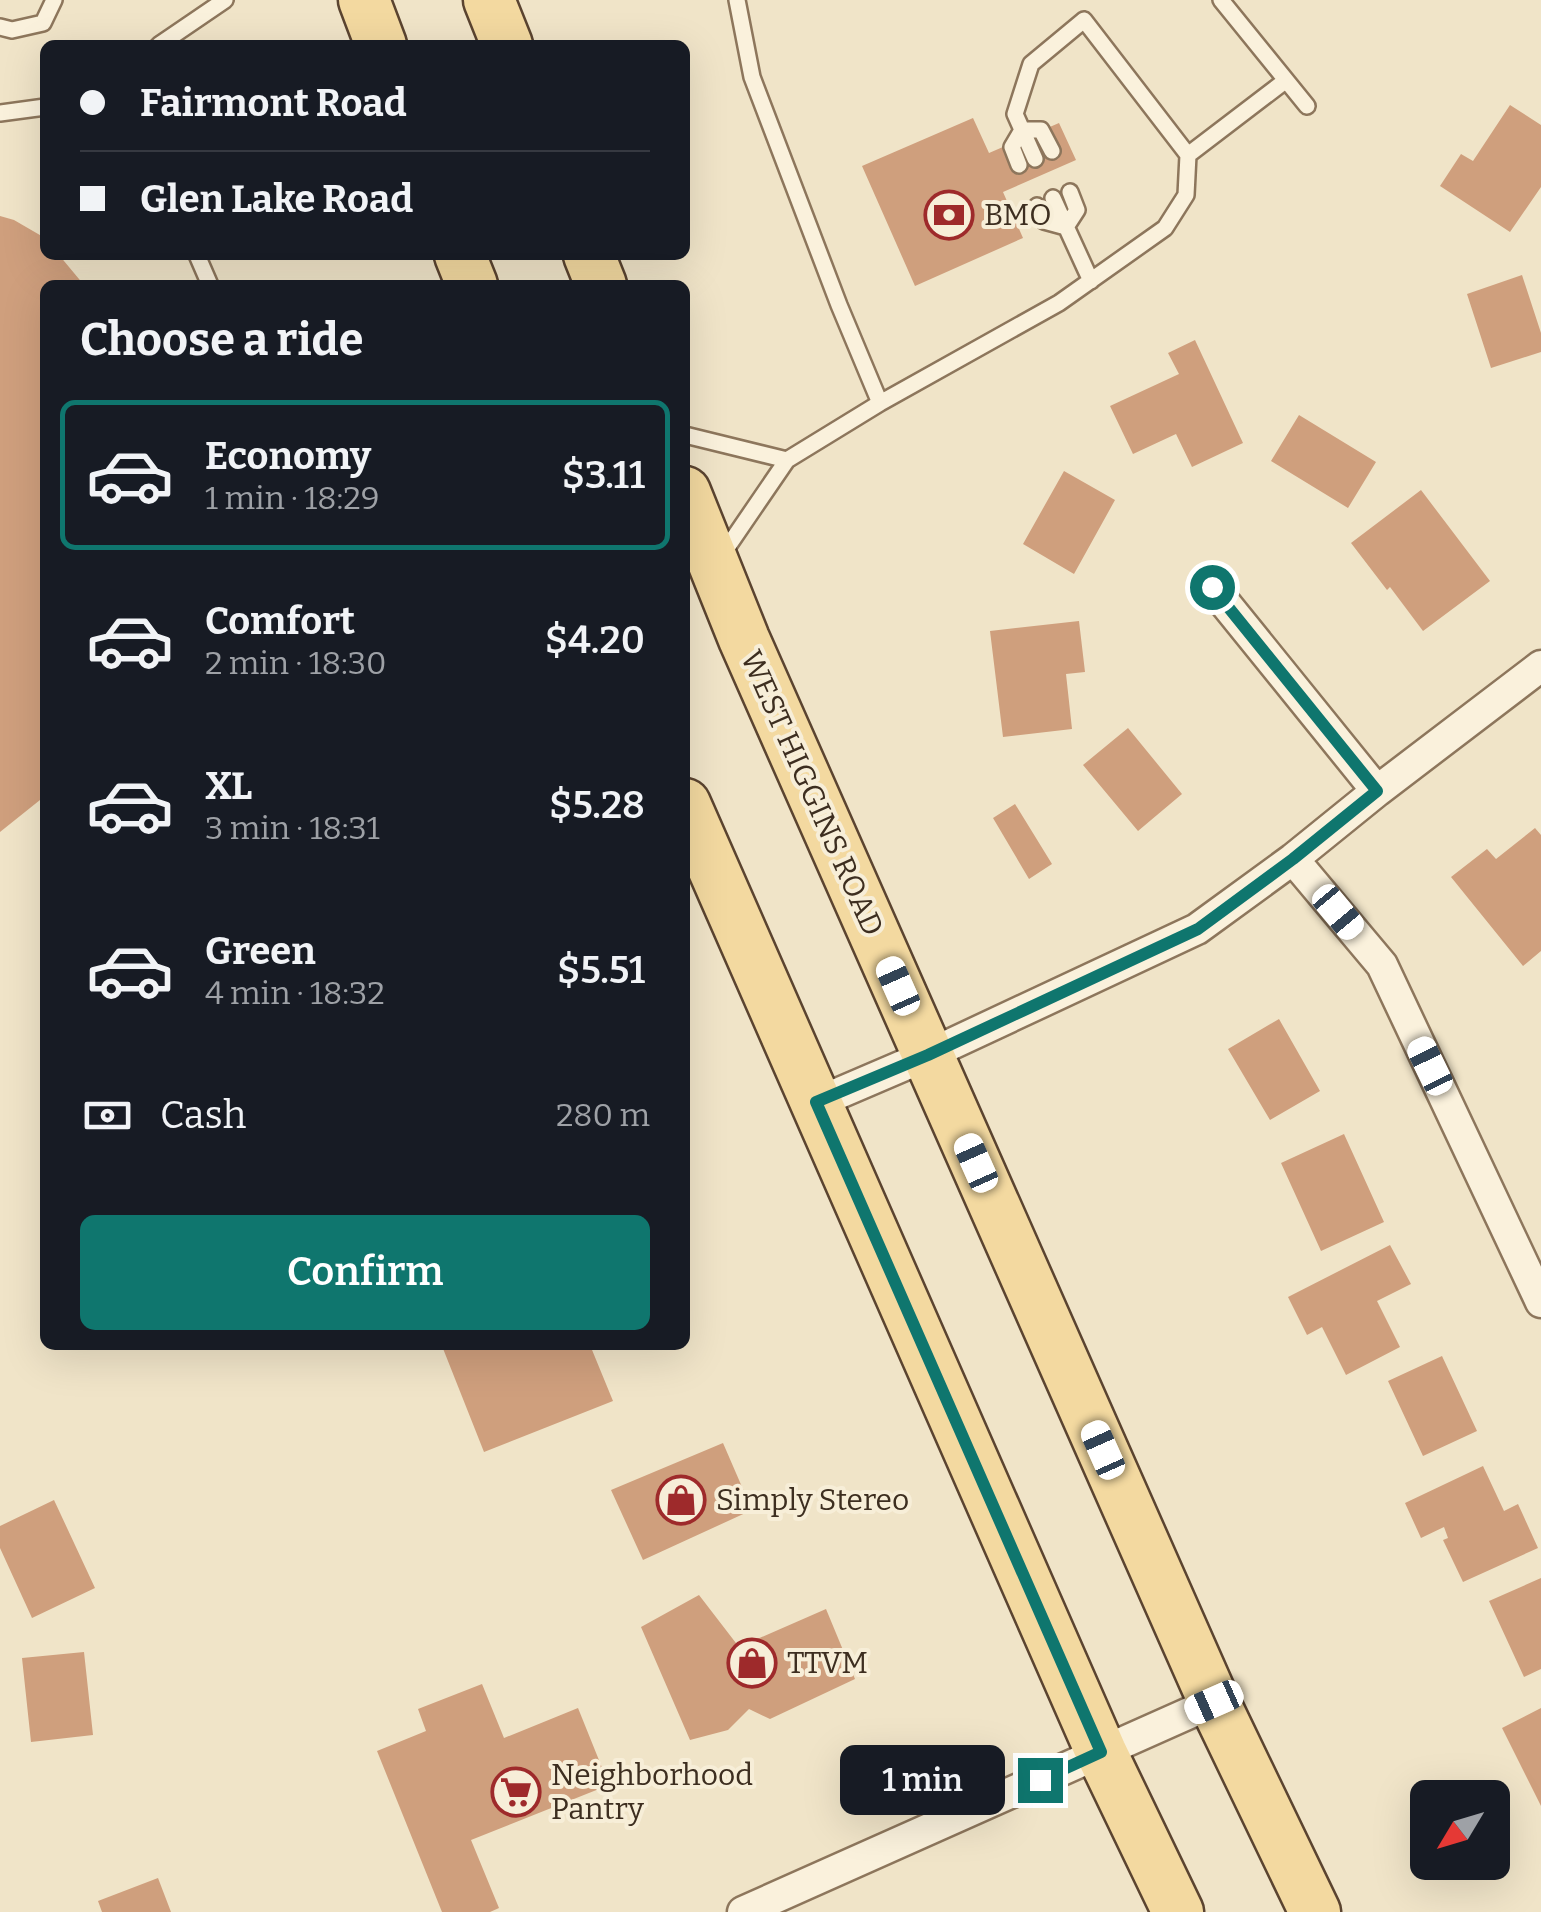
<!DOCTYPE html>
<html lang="en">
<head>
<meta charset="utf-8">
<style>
	:root { --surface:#171b24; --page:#242831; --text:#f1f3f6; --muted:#9ea1a6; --line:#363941; --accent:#0f766e }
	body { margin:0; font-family:Bitter,serif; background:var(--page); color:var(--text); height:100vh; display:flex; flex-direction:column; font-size:38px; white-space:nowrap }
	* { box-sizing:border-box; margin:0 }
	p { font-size:32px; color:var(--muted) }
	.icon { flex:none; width:55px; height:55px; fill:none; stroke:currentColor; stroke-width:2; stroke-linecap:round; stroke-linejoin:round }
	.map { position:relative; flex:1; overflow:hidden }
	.sheet { position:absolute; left:40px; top:280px; width:650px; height:1070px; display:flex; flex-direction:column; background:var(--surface); border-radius:15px; box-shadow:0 10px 40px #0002 }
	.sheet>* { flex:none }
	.guide { position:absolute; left:40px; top:40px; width:650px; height:220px; border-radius:15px; box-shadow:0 10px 40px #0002; display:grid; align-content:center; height:220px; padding:0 40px; background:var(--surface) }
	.needle { width:65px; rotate:232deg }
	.tools { position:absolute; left:1410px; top:1780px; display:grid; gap:20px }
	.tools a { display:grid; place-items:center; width:100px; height:100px; border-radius:15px; background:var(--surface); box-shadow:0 10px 40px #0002; font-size:50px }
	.end { position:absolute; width:45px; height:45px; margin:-22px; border:12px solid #0f766e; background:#fff; box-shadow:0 0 0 5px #fff }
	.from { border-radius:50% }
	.bubble { position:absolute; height:70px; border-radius:15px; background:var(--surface); box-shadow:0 10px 40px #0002; font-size:32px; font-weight:600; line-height:70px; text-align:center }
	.car { position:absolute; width:30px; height:60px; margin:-30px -15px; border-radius:12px; box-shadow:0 0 8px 2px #0007; background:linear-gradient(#fff 24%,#345 0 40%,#fff 0 76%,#345 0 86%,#fff 0) }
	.guide b { display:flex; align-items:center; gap:35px; height:95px; font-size:38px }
	.guide b+b { border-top:2px solid var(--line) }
	.guide i { width:25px; height:25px; background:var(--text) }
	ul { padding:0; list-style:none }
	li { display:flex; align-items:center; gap:30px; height:150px; margin:0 20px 15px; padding:0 20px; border:5px solid transparent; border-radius:15px }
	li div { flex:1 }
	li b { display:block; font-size:38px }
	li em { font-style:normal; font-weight:600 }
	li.selected { border-color:var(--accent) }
	li>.icon { width:90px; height:90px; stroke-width:1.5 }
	h2 { padding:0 40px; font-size:45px; line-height:120px }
	.pay { display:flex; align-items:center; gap:25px; height:110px; padding:0 40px; font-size:38px }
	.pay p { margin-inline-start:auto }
	.action { display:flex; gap:20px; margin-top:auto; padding:20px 40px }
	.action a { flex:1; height:115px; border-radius:15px; background:var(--accent); color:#fff; font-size:40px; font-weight:600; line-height:115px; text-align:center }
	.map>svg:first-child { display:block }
</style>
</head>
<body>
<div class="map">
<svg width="1541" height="1912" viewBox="0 0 1541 1912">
	<rect width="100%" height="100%" fill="#f0e4c8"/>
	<path fill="#cf9f7d" d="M1510,105L1541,125V187L1510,232L1440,186L1461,154L1473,161Z
		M973,118L989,153L1059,123L1076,160L1003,192L1023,238L915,286L862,166Z
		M0,216L14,220L45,238V255H59L84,285H45V796L0,832Z
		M1522,275L1541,333V352L1491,368L1467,294Z
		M1195,340L1243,443L1192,467L1176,434L1133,454L1110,406L1179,374L1168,353Z
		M1299,415L1376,462L1348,508L1271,461Z
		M1064,471L1115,500L1074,574L1023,544Z
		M1421,490L1490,581L1423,631L1390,587L1387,590L1351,543Z
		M1079,621L1085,672L1066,674L1072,729L1003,737L990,631Z
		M1128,728L1182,794L1138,831L1083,765Z
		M1015,804L1052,864L1029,879L993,818Z
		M1535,828L1541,835V951L1523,966L1451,877L1487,849L1496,859Z
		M1279,1019L1320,1091L1270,1120L1228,1049Z
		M1344,1134L1384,1222L1321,1251L1281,1163Z
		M1390,1245L1411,1284L1377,1301L1400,1347L1346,1375L1322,1327L1307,1335L1288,1297Z
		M446,1345H590L613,1401L484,1452L442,1346Z
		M1442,1356L1477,1431L1423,1456L1388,1381Z
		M723,1443L752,1510L643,1560L611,1490Z
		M1483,1466L1504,1511L1518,1504L1538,1548L1463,1582L1443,1540L1448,1538L1444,1527L1421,1538L1405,1503Z
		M54,1500L95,1588L32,1618L0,1548V1526Z
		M1541,1578V1669L1524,1677L1489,1601Z
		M699,1595L739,1647L826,1609L855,1679L770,1719L749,1709L728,1730L690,1740L641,1627Z
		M84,1652L93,1735L31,1742L22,1658Z
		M482,1684L504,1738L578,1708L609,1785L471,1840L499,1908L490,1912H442L377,1751L426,1731L418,1709Z
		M1541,1708V1806L1502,1728Z
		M158,1878L171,1912H102L98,1901Z"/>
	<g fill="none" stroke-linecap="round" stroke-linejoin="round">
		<g stroke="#8d765c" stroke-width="20">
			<path id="lane" d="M737,0L752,77L839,305L880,403
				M1221,0L1307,106
				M0,27L12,30L43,23L54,0
				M159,45L225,0
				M0,113L45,107
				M1188,155L1285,81
				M1019,165L1012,147L1022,130H1041L1052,151
				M1053,198L1091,281
				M1037,206L1044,221L1066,227L1077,210L1070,192
				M197,255L210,285
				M685,435L787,460
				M720,558L787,460L880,403L1059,303L1165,228L1186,195L1188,155L1084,20L1031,64L1015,114L1035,159"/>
		</g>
		<g stroke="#8d765c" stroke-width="35">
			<path id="street" d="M1212,587L1377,791
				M1293,859L1382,965L1541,1302
				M816,1103L928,1055L1197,929L1293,859L1377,791L1541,666
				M743,1912L1214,1702"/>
		</g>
		<g stroke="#5b4430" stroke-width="55">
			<path id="primary" d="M364,0L381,45
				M489,0L507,45
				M460,255L472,285
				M589,255L601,285
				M685,492L744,639L1214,1702L1315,1912
				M685,804L1101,1752L1178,1912"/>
		</g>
		<use href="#lane" stroke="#faf1dc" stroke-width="15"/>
		<use href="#street" stroke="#faf1dc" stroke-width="30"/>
		<use href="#primary" stroke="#f3d9a0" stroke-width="50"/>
	</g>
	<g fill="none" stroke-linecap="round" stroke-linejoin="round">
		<path stroke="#0f766e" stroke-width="12" d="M1040,1780L1101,1752L816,1102L928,1055L1198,929L1293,859L1377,791L1212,587"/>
	</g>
	<defs>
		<g id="bank-ring" transform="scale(2.5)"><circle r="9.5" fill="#f7eed8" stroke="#9e2a2b" stroke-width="1.5"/><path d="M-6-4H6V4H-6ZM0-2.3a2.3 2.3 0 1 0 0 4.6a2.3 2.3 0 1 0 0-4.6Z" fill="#9e2a2b"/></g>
		<g id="shop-ring" transform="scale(2.5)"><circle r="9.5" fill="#f7eed8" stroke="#9e2a2b" stroke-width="1.5"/><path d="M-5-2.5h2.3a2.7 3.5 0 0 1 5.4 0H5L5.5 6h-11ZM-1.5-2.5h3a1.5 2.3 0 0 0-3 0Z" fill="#9e2a2b"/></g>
		<g id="supermarket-ring" transform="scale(2.5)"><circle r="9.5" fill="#f7eed8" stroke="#9e2a2b" stroke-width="1.5"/><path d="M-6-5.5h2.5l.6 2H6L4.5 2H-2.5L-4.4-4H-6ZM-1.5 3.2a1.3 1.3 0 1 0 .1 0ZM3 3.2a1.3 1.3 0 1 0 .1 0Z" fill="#9e2a2b"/></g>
	</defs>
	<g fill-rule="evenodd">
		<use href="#bank-ring" x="949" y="215"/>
		<use href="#shop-ring" x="681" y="1500"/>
		<use href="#shop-ring" x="752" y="1663"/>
		<use href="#supermarket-ring" x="516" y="1792"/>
	</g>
	<g text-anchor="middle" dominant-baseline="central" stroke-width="8" stroke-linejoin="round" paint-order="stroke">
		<g font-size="30" fill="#3d2e20" stroke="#f7eed8" text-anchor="start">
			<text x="984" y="215">BMO</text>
			<text x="716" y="1500">Simply Stereo</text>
			<text x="787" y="1663">TTVM</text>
			<text x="551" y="1775">Neighborhood<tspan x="551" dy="34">Pantry</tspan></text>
		</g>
		<g font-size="30" fill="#3d2e20" stroke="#f7eed8">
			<text transform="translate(812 793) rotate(66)">WEST HIGGINS ROAD</text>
		</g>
	</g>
</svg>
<div class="tools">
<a><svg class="needle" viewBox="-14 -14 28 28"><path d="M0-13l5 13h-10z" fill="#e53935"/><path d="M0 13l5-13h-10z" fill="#9ea1a6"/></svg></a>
</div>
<i class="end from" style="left:1212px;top:587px"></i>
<i class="end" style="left:1040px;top:1780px"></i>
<div class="bubble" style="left:840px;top:1745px;width:165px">1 min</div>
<i class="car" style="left:1338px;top:912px;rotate:140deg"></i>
<i class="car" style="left:898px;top:986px;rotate:336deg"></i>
<i class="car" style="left:1430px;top:1066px;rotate:334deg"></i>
<i class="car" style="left:976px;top:1163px;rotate:336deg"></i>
<i class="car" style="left:1103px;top:1450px;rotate:336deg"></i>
<i class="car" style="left:1214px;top:1702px;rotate:246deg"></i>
<div class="guide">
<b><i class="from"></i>Fairmont Road</b>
<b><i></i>Glen Lake Road</b>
</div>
<section class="sheet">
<h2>Choose a ride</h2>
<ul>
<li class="selected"><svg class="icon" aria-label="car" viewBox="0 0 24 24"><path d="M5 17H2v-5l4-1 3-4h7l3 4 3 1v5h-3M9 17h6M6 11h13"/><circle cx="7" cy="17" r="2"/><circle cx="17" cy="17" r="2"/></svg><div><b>Economy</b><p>1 min · 18:29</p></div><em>$3.11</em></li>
<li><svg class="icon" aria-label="car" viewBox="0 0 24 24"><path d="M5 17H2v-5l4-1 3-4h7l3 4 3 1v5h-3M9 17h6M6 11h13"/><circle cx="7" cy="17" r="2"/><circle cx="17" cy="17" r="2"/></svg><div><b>Comfort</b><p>2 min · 18:30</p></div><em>$4.20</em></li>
<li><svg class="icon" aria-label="car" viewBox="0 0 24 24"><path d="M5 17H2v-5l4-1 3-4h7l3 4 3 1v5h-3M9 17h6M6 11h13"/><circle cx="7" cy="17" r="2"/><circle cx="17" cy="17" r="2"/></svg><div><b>XL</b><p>3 min · 18:31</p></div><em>$5.28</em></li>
<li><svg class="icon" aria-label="car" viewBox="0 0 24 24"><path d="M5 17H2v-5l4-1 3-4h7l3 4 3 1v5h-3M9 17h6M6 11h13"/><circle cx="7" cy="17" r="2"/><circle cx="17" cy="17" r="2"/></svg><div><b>Green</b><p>4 min · 18:32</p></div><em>$5.51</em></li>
</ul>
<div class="pay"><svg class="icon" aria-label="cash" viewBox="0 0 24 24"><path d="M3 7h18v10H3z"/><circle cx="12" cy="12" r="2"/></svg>Cash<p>280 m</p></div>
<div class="action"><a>Confirm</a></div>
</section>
</div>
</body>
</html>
